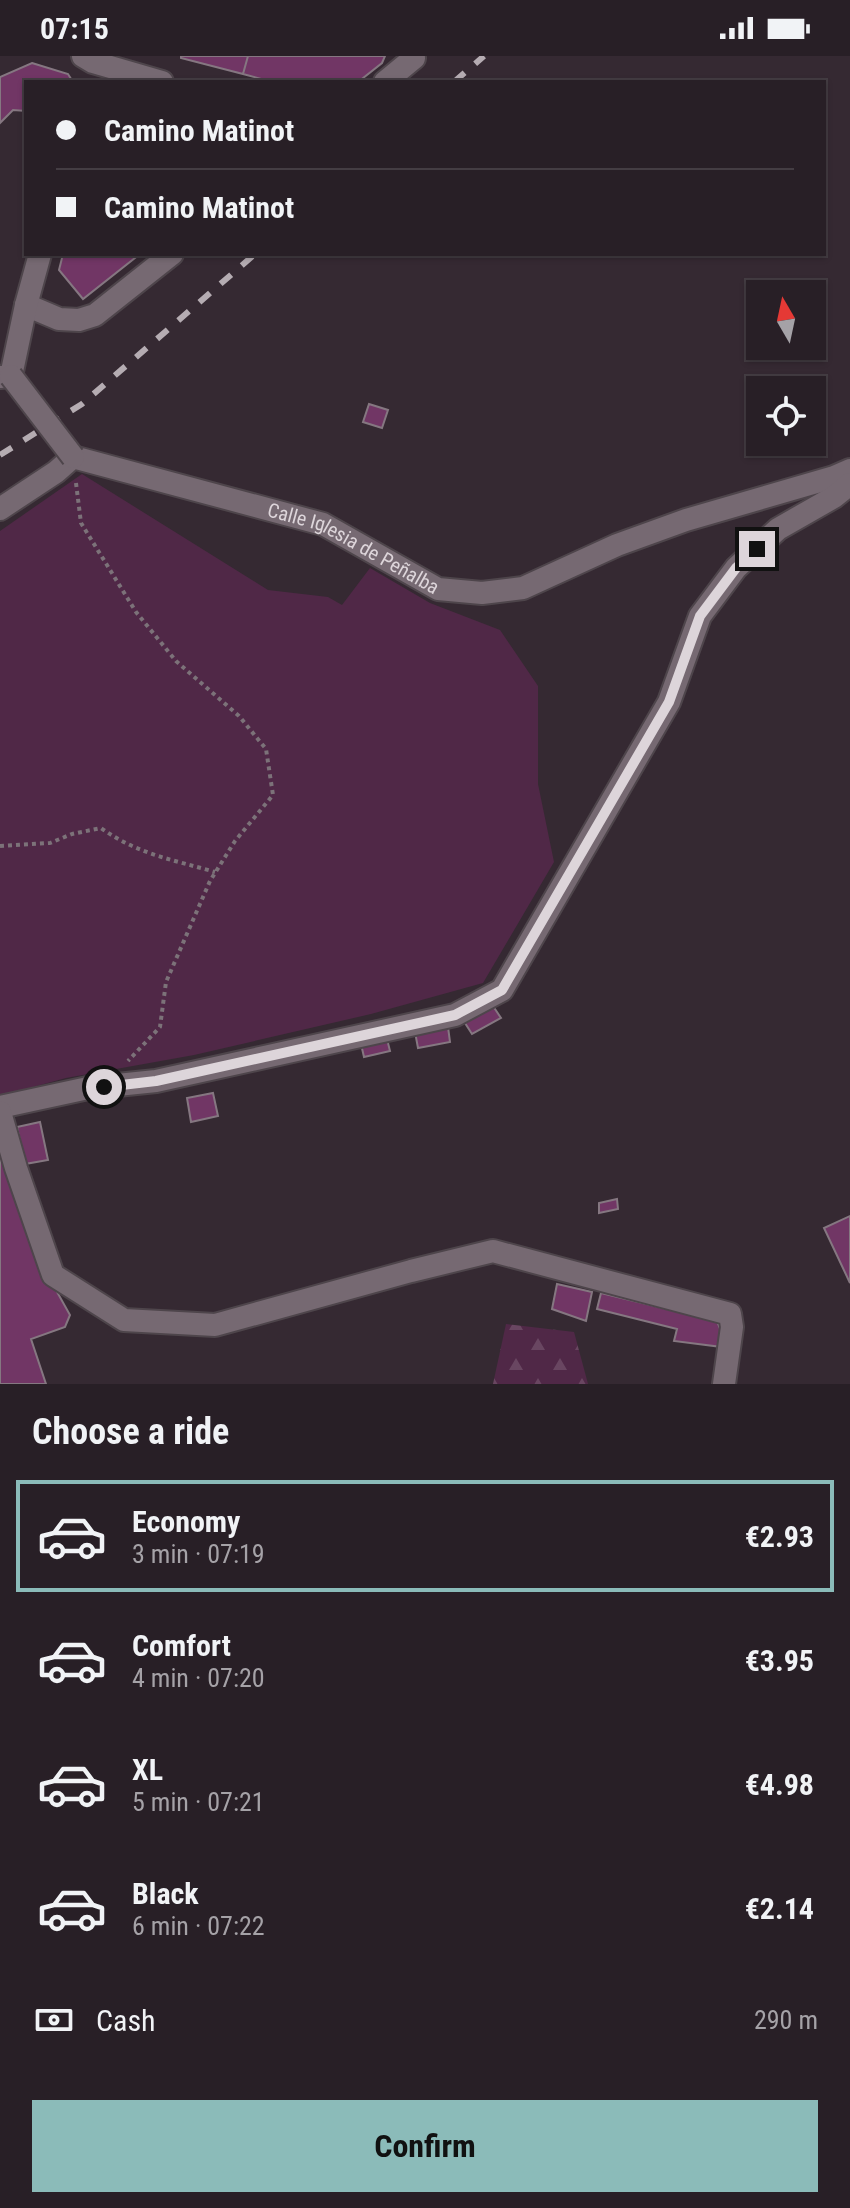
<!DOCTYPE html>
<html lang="en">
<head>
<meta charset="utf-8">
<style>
	:root { --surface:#281f26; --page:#342c32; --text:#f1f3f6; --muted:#a5a2a7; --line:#443d43; --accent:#8bbbb9 }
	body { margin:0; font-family:"Roboto Condensed",sans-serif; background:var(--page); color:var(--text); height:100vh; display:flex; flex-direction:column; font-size:30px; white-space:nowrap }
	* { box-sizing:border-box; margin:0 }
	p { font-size:26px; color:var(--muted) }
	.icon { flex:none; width:44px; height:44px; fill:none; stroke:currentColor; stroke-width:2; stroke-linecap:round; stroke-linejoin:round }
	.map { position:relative; height:1328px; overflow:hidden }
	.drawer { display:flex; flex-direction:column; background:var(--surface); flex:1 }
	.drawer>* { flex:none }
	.hud { position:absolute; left:24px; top:24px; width:802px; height:176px; border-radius:0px; box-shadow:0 2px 6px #0004,0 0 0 2px var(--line); display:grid; align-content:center; height:176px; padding:0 32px; background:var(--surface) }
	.needle { width:52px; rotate:351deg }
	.tools { position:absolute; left:746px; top:224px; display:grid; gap:16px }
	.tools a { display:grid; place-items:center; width:80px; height:80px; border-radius:0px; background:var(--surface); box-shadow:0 2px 6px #0004,0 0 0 2px var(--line); font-size:40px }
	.end { position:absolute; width:36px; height:36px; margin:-18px; border:10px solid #ddd5da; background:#111; box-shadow:0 0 0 4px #111 }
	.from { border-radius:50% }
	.hud b { display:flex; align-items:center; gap:28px; height:76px; font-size:30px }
	.hud b+b { border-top:2px solid var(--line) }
	.hud i { width:20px; height:20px; background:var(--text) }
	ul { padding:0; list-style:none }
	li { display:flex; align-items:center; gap:24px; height:112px; margin:0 16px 12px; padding:0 16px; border:4px solid transparent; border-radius:0px }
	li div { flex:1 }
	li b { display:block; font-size:30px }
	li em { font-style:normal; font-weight:700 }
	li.active { border-color:var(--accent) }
	li>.icon { width:72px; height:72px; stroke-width:1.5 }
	h2 { padding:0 32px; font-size:36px; line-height:96px }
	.pay { display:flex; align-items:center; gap:20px; height:88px; padding:0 32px; font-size:30px }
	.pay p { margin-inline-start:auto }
	.primary-button { display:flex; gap:16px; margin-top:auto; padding:16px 32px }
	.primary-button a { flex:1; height:92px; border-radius:0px; background:var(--accent); color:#111; font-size:32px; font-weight:700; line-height:92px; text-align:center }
	.status { display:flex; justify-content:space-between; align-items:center; height:56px; padding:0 40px; background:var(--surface); direction:ltr }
	.status svg { height:22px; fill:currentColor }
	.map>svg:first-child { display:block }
</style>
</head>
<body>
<div class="status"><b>07:15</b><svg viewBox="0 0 49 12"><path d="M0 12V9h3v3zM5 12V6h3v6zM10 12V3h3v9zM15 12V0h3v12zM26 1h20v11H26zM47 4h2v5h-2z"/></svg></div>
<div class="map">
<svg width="850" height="1328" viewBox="0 0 850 1328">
	<defs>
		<pattern id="forest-firs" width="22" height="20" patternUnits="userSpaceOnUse" patternTransform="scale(2)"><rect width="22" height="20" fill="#502847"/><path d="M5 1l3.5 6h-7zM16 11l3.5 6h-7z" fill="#694661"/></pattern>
	</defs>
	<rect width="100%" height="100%" fill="#352932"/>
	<path fill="#502847" d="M82,418L268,534L328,541L342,549L370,512L430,547L500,574L538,630V728L554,806L483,927L371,958L194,999L66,1022L0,1040V475Z"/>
	<path fill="url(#forest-firs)" d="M506,1268L574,1276L588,1328H493Z"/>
	<path fill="#713665" stroke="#857781" stroke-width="2" d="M181,0H248L243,18L181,2Z
		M248,0H385L382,7L358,26H272L243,18Z
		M32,7L68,18L73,26H26V55L13,54L0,67V21Z
		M63,198H140L83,243L59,214Z
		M369,348L388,354L382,372L363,366Z
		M493,950L501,962L472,978L465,967Z
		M448,971L450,986L418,992L415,976Z
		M387,983L390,995L364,1001L361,988Z
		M213,1037L218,1060L191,1066L187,1042Z
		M40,1066L48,1104L25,1108L17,1071Z
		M0,1085L56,1234L70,1259L65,1271L31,1283L46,1328H0Z
		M617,1143L618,1153L599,1157V1147Z
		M850,1160V1227L824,1172Z
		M557,1228L592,1236L586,1265L552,1253Z
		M601,1237L717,1265L722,1278V1291L674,1285L677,1273L597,1253Z"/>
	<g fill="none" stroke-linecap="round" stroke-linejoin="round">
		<g stroke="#4e454b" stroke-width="26">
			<g id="minor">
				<path d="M83,0L93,6L162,26"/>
				<path d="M385,26L414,2L412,0"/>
				<path d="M26,249L59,263L79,264L95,259L172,198"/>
				<path d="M0,321L11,320L26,249L40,198"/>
				<path id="s1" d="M0,453L56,416L73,401L323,468L438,533L482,537L523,532L617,489L686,464L834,421L850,414"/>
				<path d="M0,1051L88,1032L156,1025L455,959L502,934L669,646L700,560L736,512L778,473L834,441L850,428"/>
				<path d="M0,1056L16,1112L53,1219L124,1264L215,1269L411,1215L493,1195L730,1258L732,1271L724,1328"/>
			</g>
		</g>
		<path stroke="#7c7279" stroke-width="4" stroke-dasharray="4 4" stroke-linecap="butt" d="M76,427L81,467L136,556L176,605L239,660L266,693L273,739L235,785L210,825L166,926L160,971L128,1005
			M0,790L50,787L72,778L101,772C137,798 174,804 215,816"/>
		<use href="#minor" stroke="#766972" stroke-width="22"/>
		<path stroke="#b5acb2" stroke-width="6" stroke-dasharray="14 14" stroke-linecap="butt" d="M454,26L484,0
			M0,399L82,348L255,198"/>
		<g stroke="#4e454b" stroke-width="26" stroke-linecap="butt">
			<path id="minor-bridge" d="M11,320L73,401"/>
		</g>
		<use href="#minor-bridge" stroke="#766972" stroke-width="22"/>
	</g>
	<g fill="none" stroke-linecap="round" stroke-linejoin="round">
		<path stroke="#ddd5da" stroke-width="10" d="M104,1031L156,1025L455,959L502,934L669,646L700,560L736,512L757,493"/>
	</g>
	<g text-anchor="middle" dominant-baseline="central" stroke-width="6" stroke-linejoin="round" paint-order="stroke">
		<g font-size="20" fill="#ddd5da" stroke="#191417">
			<text stroke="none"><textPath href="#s1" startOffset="386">Calle Iglesia de Peñalba</textPath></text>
		</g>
	</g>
</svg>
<div class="tools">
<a><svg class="needle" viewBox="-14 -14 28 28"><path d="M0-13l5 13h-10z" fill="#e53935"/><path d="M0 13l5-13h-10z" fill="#a5a2a7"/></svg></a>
<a><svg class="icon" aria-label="locate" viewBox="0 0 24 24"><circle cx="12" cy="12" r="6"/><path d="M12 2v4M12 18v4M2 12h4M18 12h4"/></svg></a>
</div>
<i class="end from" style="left:104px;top:1031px"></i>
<i class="end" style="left:757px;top:493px"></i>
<div class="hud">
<b><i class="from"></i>Camino Matinot</b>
<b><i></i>Camino Matinot</b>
</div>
</div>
<section class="drawer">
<h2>Choose a ride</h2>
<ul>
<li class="active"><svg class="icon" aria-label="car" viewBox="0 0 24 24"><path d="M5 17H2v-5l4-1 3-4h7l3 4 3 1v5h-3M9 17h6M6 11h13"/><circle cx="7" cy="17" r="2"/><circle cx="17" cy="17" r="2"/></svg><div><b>Economy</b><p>3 min · 07:19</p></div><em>€2.93</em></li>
<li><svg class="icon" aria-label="car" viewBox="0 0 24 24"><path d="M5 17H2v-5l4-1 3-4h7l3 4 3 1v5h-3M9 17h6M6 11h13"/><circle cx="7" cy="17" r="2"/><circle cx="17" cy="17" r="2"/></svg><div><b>Comfort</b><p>4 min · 07:20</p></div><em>€3.95</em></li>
<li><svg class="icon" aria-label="car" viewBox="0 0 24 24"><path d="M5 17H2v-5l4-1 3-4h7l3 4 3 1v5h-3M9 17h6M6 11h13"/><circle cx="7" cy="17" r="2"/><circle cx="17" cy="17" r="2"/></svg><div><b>XL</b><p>5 min · 07:21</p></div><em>€4.98</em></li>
<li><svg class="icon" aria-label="car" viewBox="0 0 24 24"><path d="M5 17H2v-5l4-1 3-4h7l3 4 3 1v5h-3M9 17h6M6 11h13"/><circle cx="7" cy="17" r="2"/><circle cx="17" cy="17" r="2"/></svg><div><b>Black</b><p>6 min · 07:22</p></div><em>€2.14</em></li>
</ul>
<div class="pay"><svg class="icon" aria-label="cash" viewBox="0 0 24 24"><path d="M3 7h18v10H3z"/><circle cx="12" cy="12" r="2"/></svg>Cash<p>290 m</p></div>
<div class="primary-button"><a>Confirm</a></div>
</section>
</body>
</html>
